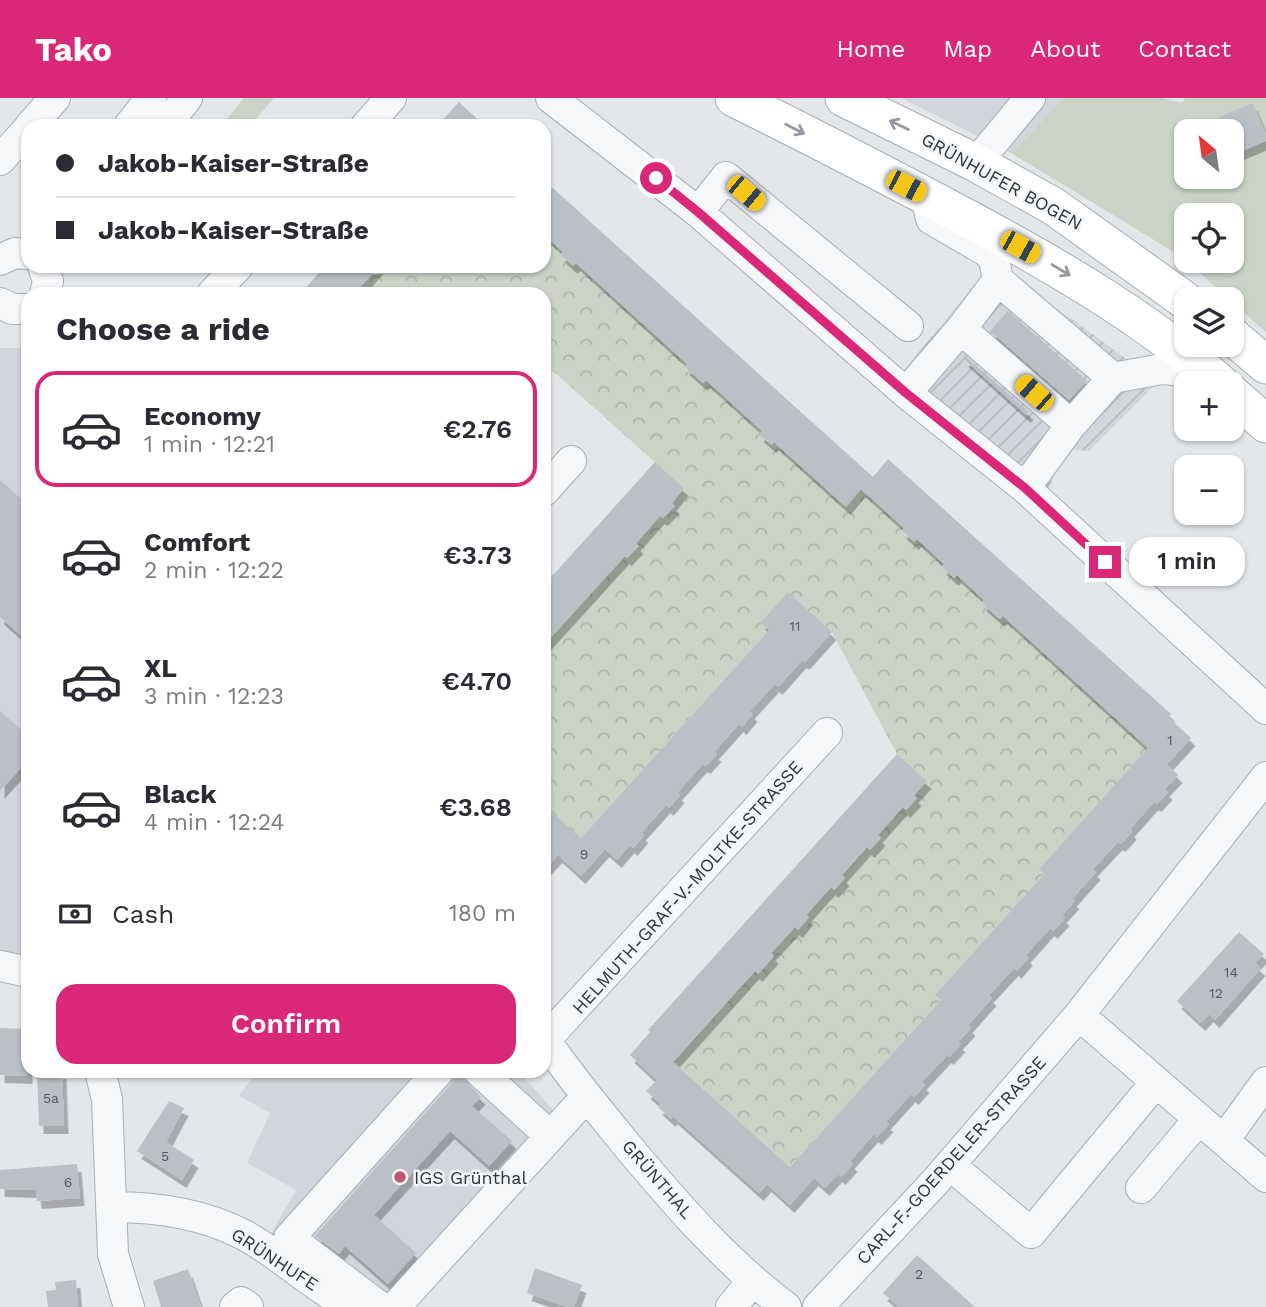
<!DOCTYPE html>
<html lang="en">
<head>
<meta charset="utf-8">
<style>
	:root { --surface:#fff; --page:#f7f7f7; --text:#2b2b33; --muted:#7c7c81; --line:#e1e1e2; --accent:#db2777 }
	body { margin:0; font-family:"Work Sans",sans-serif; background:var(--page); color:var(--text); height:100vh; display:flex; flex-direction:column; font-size:26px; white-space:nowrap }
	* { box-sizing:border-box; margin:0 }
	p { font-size:23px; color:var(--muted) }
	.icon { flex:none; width:38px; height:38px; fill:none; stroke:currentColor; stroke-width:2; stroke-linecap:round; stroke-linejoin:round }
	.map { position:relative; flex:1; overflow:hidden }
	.panel { position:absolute; left:21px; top:189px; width:530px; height:791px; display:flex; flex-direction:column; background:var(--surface); border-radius:21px; box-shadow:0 2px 5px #0004 }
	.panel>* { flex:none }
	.top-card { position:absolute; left:21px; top:21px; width:530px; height:154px; border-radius:21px; box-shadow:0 2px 5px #0004; display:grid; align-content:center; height:154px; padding:0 35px; background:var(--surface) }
	.needle { width:46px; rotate:331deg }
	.controls { position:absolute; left:1174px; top:21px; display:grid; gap:14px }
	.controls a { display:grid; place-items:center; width:70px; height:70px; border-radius:14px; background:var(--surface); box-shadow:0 2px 5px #0004; font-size:35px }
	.end { position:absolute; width:32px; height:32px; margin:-16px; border:9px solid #db2777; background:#fff; box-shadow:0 0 0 4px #fff }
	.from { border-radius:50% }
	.bubble { position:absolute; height:49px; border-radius:21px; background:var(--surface); box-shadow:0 2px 5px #0004; font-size:23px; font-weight:600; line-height:49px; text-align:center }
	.car { position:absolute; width:21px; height:42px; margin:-21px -10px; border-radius:9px; box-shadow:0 0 5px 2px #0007; background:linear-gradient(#f5c518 24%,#345 0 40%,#f5c518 0 76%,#345 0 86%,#f5c518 0) }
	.top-card b { display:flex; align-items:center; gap:24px; height:66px; font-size:26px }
	.top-card b+b { border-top:2px solid var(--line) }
	.top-card i { width:18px; height:18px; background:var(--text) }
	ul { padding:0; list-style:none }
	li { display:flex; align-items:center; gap:21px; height:116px; margin:0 14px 10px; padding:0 21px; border:4px solid transparent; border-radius:21px }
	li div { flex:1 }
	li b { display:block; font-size:26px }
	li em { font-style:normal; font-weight:600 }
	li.active { border-color:var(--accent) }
	li>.icon { width:63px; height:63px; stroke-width:1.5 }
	h2 { padding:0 35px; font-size:32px; line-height:84px }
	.pay { display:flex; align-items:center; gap:18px; height:77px; padding:0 35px; font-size:26px }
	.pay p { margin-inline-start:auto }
	.primary-button { display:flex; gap:14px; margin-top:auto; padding:14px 35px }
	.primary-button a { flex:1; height:80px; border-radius:21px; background:var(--accent); color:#fff; font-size:28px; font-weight:600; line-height:80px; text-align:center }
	header { display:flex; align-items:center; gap:42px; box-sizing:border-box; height:98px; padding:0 35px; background:var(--accent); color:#fff }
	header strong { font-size:33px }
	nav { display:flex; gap:38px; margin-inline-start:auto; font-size:24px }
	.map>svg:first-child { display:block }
</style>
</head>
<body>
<header>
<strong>Tako</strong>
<nav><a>Home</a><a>Map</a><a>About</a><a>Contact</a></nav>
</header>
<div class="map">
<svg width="1266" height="1209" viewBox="0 0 1266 1209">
	<defs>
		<pattern id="industrial-furrows" width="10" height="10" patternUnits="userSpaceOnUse" patternTransform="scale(1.75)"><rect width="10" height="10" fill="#d2d6dc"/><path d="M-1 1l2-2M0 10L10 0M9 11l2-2" fill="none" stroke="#b5b8be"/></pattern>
		<pattern id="park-crowns" width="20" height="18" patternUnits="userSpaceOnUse" patternTransform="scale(1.75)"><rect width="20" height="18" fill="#cad3c6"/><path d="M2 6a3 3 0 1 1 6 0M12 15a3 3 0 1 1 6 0" fill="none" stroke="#aeb6ab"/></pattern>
		<filter id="shadow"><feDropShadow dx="4.5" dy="8" stdDeviation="0" flood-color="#0004"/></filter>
	</defs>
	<rect width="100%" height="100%" fill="#e4e7ea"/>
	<path fill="#d2d6dc" d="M901,0H1064L1011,55Z
		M0,250H28V861H0Z
		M257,973H519L569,1031L410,1209L267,1142L296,1092L247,1065L270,1015L239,998Z"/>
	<path fill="url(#industrial-furrows)" d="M985,174L1072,221L1158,284L1089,353L1064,351L1045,401L904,272Z"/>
	<path fill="#cad3c6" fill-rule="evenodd" d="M244,0H274L250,28H221Z
		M1064,0H1162L1182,5L1185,0H1266V234L1232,204V201H1229L1182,159L1011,55ZM1186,33H1232V79H1186ZM1186,117H1232V163H1186Z"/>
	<path fill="url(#park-crowns)" d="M544,136L563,154L561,157L573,168L576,165L676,255L690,263L685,269L703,285L706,282L762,333L760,336L771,347L774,344L845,408L861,391L904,430L902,434L914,444L917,441L944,466L942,469L954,480L957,477L984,502L982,505L999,521L1005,515L1017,526L1015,529L1143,645L1154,644L1039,771L1044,776L935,897L941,902L790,1069L673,964L755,873L758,876L774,858L769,852L782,843L795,829L798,832L809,820L806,817L831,789L834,792L845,780L842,777L867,749L870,752L881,740L878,737L903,709L906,712L917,700L914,697L927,683L897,656L832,534L788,495L761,524L769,532L581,740L544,707V547L625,458L627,460L638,448L636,445L660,418L663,420L674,408L672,405L684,390L544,265V196H354L373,175L376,177L385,168H544Z"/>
	<path fill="#bbc0c6" filter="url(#shadow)" d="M459,4L485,28H437Z
		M1253,5L1266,36V43L1232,57V33H1186Z
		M544,82L873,379L888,361L1171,616L1168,619L1191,640L1167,666L1178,677L1165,691L1168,694L1157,706L1154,704L1130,731L1132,734L1121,746L1118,744L1093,771L1096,774L1072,801L1075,803L1062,817L1065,820L1053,833L1050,830L1026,857L1028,860L1017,873L1014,870L989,897L992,900L968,927L971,930L958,944L961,946L949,959L947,957L922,984L925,987L914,999L911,996L886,1024L889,1026L877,1039L874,1036L850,1063L853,1066L841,1079L838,1076L825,1090L814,1080L790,1107L767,1086L759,1095L673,1018L671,1021L658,1009L661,1006L646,993L657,982L630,957L650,934L648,932L897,656L927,683L914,697L917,700L906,712L903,709L878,737L881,740L870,752L867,749L842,777L845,780L834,792L831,789L806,817L809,819L798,832L795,829L771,855L774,858L758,876L755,873L673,964L790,1069L941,902L935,897L1044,776L1039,771L1148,650L1003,518L1000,521L982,505L984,502L957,477L954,480L942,469L944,466L917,441L914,444L902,433L904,430L861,391L846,409L774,344L772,347L759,336L762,333L706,282L703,285L685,269L687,266L576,165L573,168L561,157L563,154L544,136Z
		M325,168H379L354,196H300Z
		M1008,213L1087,283L1069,302L990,233Z
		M966,259L1029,314L1026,317L964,261Z
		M655,364L684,390L672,405L675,408L663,420L660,418L636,445L639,448L627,460L625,458L544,547V487Z
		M0,382L28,407V544L0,519Z
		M788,494L832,534L805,564L802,562L778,589L775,586L750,613L753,616L742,629L739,626L714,654L717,656L706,668L703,666L677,695L680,697L669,710L666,707L641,735L644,737L633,750L630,747L617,762L605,751L581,778L558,757L544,772V707L581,740L769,532L761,524Z
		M0,613L28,638V662L0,693Z
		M1239,834L1264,856L1255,865L1261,870L1215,922L1209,916L1201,925L1177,903Z
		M0,930L28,931V978L0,977Z
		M37,973H62L64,1028H39Z
		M457,973L462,974L467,985L481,999L472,1008L512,1043L489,1068L450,1033L374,1117L416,1155L388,1186L345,1148L339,1156L315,1138L452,985Z
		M169,1003L184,1010L166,1044L194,1062L182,1082L137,1053Z
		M77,1066L80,1100L37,1103L36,1092L0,1091V1072Z
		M917,1157L975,1209H899L883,1195Z
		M535,1170L582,1187L574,1209H567L527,1195Z
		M188,1171L201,1209H161L153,1183Z
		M76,1182L78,1209H48L46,1193L56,1192L55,1184Z"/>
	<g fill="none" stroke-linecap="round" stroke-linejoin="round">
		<g stroke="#a9aeb4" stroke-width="32">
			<path id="minor" d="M551,0L698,114L906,295L1025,390L1266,611
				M30,28L55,0
				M129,28L151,0
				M165,28L187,0
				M366,28L391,0
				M0,62L28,31
				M976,65L1030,0
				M927,103L931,121L986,153L994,161L998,182L1113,280
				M698,114L726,79L908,228
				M0,162L15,155L28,156
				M43,168L48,183L45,196
				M212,196L238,168
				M0,205L12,211H28
				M961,231L1071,327
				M906,295L961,231L998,182
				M1025,390L1071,327L1113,280L1162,271L1207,275
				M544,393L571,363
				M0,868L28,874
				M1079,917L1266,1079
				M544,940C570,979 600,1014 629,1050C677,1107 726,1164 786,1209
				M545,942L827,635
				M100,973L107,1001L113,1156L129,1209
				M479,973L550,1038
				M1224,1042L1266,984
				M950,1067L1031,1135L1156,984
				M1141,1090L1199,1021
				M112,1109C156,1109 203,1116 242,1136C279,1155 309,1186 345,1205
				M235,1209L241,1204L248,1209
				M380,1209L289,1140L439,973
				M395,1209L587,998
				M731,1209L752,1184
				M818,1209L935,1084L1079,917L1266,679"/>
		</g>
		<g stroke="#a4acb4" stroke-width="39">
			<path id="major" d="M734,0C807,36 880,74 952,112C1046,162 1139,215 1220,285
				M844,0L976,65L1053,108L1186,203
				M1232,238L1266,267
				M1232,296L1266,326"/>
		</g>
		<use href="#minor" stroke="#f6f7f9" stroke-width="30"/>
		<use href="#major" stroke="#fff" stroke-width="37"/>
	</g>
	<defs><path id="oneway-shaft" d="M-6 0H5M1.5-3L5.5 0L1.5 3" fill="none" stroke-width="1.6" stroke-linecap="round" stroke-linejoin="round" transform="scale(1.75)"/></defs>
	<g stroke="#969aa0">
		<use href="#oneway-shaft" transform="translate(899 27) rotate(-154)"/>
		<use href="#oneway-shaft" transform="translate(795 31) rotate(27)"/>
		<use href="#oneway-shaft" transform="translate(1061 172) rotate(31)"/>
	</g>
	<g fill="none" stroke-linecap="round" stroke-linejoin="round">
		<path stroke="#db2777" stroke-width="9" d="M656,80L698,114L906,295L1025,390L1105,464"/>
	</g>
	<circle fill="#bf5872" stroke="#f3f5f7" stroke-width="2.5" cx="400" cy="1079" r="7"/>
	<g text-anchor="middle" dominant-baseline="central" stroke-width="5" stroke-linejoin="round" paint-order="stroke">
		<g font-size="14" fill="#505862">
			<text x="795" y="528">11</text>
			<text x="1170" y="642">1</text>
			<text x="584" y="756">9</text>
			<text x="1231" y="874">14</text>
			<text x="1216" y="895">12</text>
			<text x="51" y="1000">5a</text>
			<text x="165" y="1058">5</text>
			<text x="68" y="1084">6</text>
			<text x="919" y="1176">2</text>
		</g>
		<g font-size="18" fill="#2d3640" stroke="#f3f5f7">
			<text transform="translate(1002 83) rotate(29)">GRÜNHUFER BOGEN</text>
			<text transform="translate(687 789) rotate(-48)">HELMUTH-GRAF-V.-MOLTKE-STRASSE</text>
			<text transform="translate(951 1062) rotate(-48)">CARL-F.-GOERDELER-STRASSE</text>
			<text transform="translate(658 1081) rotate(49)">GRÜNTHAL</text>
			<text transform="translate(275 1161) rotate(33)">GRÜNHUFE</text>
		</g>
		<g font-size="18" fill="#2d3640" stroke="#f3f5f7" text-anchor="start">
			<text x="414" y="1079">IGS Grünthal</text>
		</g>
	</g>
</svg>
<div class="controls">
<a><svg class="needle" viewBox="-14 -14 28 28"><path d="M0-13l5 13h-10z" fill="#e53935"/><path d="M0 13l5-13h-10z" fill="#7c7c81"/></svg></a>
<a><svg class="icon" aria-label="locate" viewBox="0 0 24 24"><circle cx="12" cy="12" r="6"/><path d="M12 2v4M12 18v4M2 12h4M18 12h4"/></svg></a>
<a><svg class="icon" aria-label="layers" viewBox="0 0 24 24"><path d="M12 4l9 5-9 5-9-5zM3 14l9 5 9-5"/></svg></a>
<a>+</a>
<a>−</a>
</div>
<i class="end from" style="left:656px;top:80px"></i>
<i class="end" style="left:1105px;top:464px"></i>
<div class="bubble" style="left:1129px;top:439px;width:116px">1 min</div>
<i class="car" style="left:906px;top:88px;rotate:117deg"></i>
<i class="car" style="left:746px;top:95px;rotate:130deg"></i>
<i class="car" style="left:1020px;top:149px;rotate:119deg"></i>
<i class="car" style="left:1034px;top:295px;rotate:311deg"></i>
<div class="top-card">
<b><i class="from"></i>Jakob-Kaiser-Straße</b>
<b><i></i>Jakob-Kaiser-Straße</b>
</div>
<section class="panel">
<h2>Choose a ride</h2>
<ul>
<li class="active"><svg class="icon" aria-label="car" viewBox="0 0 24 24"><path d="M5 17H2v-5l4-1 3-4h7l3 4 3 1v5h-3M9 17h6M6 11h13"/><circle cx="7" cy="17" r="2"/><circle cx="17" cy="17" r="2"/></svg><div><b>Economy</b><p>1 min · 12:21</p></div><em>€2.76</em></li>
<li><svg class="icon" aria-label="car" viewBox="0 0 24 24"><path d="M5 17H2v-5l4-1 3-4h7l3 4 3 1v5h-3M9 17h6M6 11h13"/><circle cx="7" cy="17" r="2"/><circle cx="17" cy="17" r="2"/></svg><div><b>Comfort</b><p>2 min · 12:22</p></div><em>€3.73</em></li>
<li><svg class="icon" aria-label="car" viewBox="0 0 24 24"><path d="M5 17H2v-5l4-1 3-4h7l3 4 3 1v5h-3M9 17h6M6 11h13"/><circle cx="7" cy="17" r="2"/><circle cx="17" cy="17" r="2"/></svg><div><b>XL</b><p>3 min · 12:23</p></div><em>€4.70</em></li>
<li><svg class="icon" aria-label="car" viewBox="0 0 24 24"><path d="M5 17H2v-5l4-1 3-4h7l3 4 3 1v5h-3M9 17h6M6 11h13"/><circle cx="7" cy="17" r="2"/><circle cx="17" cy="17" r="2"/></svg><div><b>Black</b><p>4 min · 12:24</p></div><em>€3.68</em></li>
</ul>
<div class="pay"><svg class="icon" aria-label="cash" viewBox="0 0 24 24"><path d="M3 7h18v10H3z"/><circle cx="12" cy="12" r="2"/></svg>Cash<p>180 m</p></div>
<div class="primary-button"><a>Confirm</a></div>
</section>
</div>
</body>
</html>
